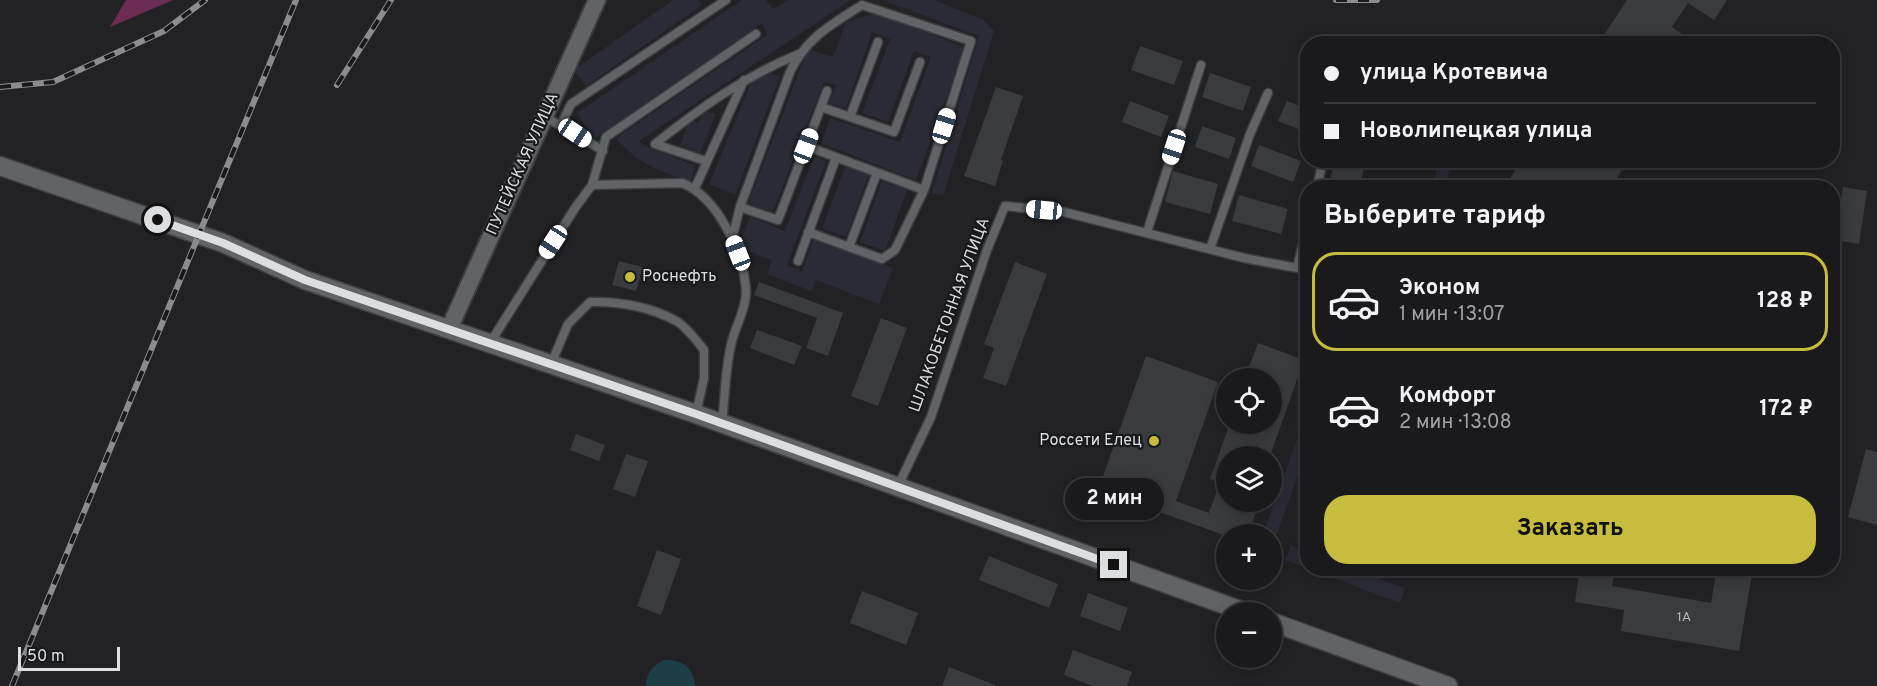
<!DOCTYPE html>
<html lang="ru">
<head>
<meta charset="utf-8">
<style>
	:root { --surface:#1a1a1c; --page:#232325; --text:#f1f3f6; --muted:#9fa1a3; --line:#38383b; --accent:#c6bc3d }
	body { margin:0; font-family:Overpass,sans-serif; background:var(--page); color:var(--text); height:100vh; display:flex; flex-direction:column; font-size:22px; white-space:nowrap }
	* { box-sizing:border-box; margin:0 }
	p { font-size:20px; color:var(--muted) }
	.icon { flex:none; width:33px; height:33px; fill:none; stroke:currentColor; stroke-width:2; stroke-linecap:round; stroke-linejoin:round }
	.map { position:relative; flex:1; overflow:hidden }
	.panel { position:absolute; left:1300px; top:180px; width:540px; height:396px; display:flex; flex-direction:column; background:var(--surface); border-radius:24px; box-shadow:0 3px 15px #0003,0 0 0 2px var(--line) }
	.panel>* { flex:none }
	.guide { position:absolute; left:1300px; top:36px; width:540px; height:132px; border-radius:24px; box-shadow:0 3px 15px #0003,0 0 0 2px var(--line); display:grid; align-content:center; height:132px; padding:0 24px; background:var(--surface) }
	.controls { position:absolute; left:1216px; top:368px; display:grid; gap:12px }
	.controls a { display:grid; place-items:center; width:66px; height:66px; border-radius:50%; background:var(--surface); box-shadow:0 3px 15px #0003,0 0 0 2px var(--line); font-size:30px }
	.scale { position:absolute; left:18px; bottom:15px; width:102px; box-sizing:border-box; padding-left:6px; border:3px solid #dddee0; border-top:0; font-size:16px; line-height:21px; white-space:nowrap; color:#dddee0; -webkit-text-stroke:4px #18191b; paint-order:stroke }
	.end { position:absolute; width:27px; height:27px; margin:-14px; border:8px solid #dddee0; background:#111; box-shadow:0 0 0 3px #111 }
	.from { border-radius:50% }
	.bubble { position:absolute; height:42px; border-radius:21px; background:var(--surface); box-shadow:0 3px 15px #0003,0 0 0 2px var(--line); font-size:20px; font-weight:700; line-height:42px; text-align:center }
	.car { position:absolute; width:18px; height:36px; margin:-18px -9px; border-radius:8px; box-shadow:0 0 4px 2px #0007; background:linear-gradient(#fff 24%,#345 0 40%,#fff 0 76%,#345 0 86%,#fff 0) }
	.guide b { display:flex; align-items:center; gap:21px; height:57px; font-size:22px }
	.guide b+b { border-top:2px solid var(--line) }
	.guide i { width:15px; height:15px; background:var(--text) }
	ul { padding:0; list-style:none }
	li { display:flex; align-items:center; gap:18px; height:99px; margin:0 12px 9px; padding:0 12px; border:3px solid transparent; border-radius:24px }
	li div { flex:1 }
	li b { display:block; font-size:22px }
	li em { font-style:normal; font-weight:700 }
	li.active { border-color:var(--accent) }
	li>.icon { width:54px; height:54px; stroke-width:1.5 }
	h2 { padding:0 24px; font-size:27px; line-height:72px }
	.button { display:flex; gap:12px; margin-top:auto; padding:12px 24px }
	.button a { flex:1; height:69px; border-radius:24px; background:var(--accent); color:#111; font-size:24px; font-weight:700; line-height:69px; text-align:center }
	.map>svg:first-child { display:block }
</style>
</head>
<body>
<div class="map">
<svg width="1877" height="686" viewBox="0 0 1877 686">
	<rect width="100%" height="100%" fill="#222225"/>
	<path fill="#2a2b34" d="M673,0H698L702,5L586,86L574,70Z
		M742,0H766L773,9L788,0H851L639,141L643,145L696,166L690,182L656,169L635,157L617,140L620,135L767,35L762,23L593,139L577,113Z
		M882,0H934L984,20L994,31L943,196L932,193L979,36Z
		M877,13L965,48L916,180L821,143L830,118L900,142L931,57L914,51L888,122L862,113L890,39L872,32L846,108L829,103L836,85L824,82L772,213L748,203L808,49L833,57L846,22Z
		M769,73L780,76L735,195L709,184L752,81Z
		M704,110L716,114L700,153L680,145L690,120L698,123Z
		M814,156L826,161L787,265L802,271L814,239L893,268L879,304L816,280L811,291L767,274L772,260L738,247L750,217L785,231Z
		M1439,161H1452L1445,187H1432Z
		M846,165L869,174L846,237L822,228Z
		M882,181L907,190L885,251L860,242Z
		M1308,409V448L1272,547V534H1263Z
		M1291,546L1308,552V568L1352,569L1405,588L1400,603L1285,560Z"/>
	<path fill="#6d2d52" d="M126,0H173L110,27Z"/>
	<path fill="#1c3e44" d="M664,660C682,659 694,668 695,686H646C646,673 653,665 664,660Z"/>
	<path fill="#393b3e" d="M1627,0H1727L1714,20L1688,3L1672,27L1697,44H1598Z
		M1140,46L1183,61L1174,85L1131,70Z
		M1210,73L1251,87L1243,111L1202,97Z
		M996,87L1023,96L1001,160L1003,161L995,186L964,176Z
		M1130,101L1169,116L1161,137L1122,122Z
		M1287,101L1308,109V133L1278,121Z
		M1202,126L1236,138L1229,159L1195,147Z
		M1259,145L1301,161L1293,182L1251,166Z
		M1335,160H1366L1359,188H1328Z
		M1522,160H1628L1611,188H1513L1507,183Z
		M1173,171L1218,184L1210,214L1165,202Z
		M1843,187L1867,191L1859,244L1835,240Z
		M1239,195L1288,209L1281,234L1232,221Z
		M619,261L643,267L636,291L612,285Z
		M1015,262L1047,274L1006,386L983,378L994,348L984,344Z
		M759,282L843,313L828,356L806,348L817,318L754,295Z
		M881,318L907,328L878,406L851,396Z
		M757,330L802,346L794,365L750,348Z
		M1258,343L1304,360L1270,456H1227V501H1242L1258,507L1248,534H1221L1098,490L1146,356L1218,382L1176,501L1209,513L1220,482L1210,479L1230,423H1272V378H1245Z
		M576,434L605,445L599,461L570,450Z
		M1866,449L1877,452V525L1848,517Z
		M626,454L648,461L635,497L613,489Z
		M657,550L681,559L661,615L637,606Z
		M989,556L1058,584L1049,608L979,580Z
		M1580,568H1615L1612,586L1711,603L1717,568H1753L1739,651L1621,631L1624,610L1575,602Z
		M862,591L918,613L906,645L850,623Z
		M1088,593L1128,608L1120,631L1080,616Z
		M1073,650L1132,672L1127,686H1092L1064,675Z
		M949,667L995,685V686H942Z"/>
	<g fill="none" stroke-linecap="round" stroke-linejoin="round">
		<g stroke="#3d3e40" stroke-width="11">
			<path id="lane" d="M821,107L894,132L920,62
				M544,117L575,133L603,151
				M850,117L878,42
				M561,125L571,104L726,0
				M806,146L924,190
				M706,161L655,144C700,108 745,76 799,54
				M592,185L682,183C718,197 745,255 746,293C746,310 734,329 731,345C725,370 725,398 722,423
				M695,188L744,80
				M1317,188L1323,160
				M740,207L778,220L827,91
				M1147,232L1201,65
				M732,239L740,207L790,72C806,38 831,25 862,5L971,41L924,190L895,250L882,259L808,232
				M849,247L877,173
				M1210,249L1250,134L1268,93
				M798,261L836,158
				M490,343L575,208L592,185L606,137L756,34
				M551,364L568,324L590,302C619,301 652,307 678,322C688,329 697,341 704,350V378L696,414
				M898,486L931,417L987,250L1005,206L1064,212L1244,258L1297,268L1308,223"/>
		</g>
		<g stroke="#3d3e40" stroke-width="20">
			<path id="street" d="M449,329L597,0"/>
		</g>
		<g stroke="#3d3e40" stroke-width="21">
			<path id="secondary" d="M0,166L223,243L305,280L696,414L1245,612
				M1272,622L1448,686"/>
		</g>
		<use href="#lane" stroke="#626366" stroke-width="8"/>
		<use href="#street" stroke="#626366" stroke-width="16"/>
		<use href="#secondary" stroke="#626366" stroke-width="18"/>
		<g stroke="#8b8c8e" stroke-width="6">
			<path id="rail" d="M1336,0H1377
				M337,85L391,0
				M0,87L53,82L164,31L205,0
				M12,686L296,0"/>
		</g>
		<use href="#rail" stroke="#18191b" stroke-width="4" stroke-dasharray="11" stroke-linecap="butt"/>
	</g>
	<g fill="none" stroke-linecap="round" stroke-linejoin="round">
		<path stroke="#dddee0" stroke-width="8" d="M158,220L223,243L305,280L696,414L1114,565"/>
	</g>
	<g fill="#c6bc3d" stroke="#18191b" stroke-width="2">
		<circle cx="630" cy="277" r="6"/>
		<circle cx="1154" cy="441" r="6"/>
	</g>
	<g text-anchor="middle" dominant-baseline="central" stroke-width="4.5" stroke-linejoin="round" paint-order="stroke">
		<g font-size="14" fill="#b4b5b8">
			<text x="1684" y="617">1А</text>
		</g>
		<g font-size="16" fill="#dddee0" stroke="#18191b">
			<text transform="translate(523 164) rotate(-66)">ПУТЕЙСКАЯ УЛИЦА</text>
			<text transform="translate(950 315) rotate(-70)">ШЛАКОБЕТОННАЯ УЛИЦА</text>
		</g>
		<g font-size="16" fill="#dddee0" stroke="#18191b" text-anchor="start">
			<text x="642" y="277">Роснефть</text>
			<text x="1142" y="441" text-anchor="end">Россети Елец</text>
		</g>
	</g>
</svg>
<div class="controls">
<a><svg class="icon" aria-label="locate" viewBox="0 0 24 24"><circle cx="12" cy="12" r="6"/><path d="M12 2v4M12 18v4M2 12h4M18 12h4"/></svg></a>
<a><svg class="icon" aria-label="layers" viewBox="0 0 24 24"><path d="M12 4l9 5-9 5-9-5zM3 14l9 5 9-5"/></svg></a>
<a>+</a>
<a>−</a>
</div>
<div class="scale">50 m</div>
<i class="end from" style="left:158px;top:220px"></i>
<i class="end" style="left:1114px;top:565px"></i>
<div class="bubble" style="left:1065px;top:478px;width:99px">2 мин</div>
<i class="car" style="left:944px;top:126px;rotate:17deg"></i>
<i class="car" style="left:575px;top:133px;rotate:124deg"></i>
<i class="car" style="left:806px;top:146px;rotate:21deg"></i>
<i class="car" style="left:1174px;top:147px;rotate:198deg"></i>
<i class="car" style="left:1044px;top:210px;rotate:276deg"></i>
<i class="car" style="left:553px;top:242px;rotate:213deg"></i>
<i class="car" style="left:738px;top:253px;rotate:339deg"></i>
<div class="guide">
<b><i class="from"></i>улица Кротевича</b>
<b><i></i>Новолипецкая улица</b>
</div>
<section class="panel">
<h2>Выберите тариф</h2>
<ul>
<li class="active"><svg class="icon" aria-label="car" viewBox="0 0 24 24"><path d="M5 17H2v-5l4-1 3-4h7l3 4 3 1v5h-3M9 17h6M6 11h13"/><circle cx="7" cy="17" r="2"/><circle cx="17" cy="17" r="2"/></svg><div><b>Эконом</b><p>1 мин · 13:07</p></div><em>128 ₽</em></li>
<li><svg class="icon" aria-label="car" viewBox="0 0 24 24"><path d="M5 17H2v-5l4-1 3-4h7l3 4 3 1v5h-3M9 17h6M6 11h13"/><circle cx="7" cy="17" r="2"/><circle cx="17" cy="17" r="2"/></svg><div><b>Комфорт</b><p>2 мин · 13:08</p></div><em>172 ₽</em></li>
</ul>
<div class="button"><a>Заказать</a></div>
</section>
</div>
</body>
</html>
